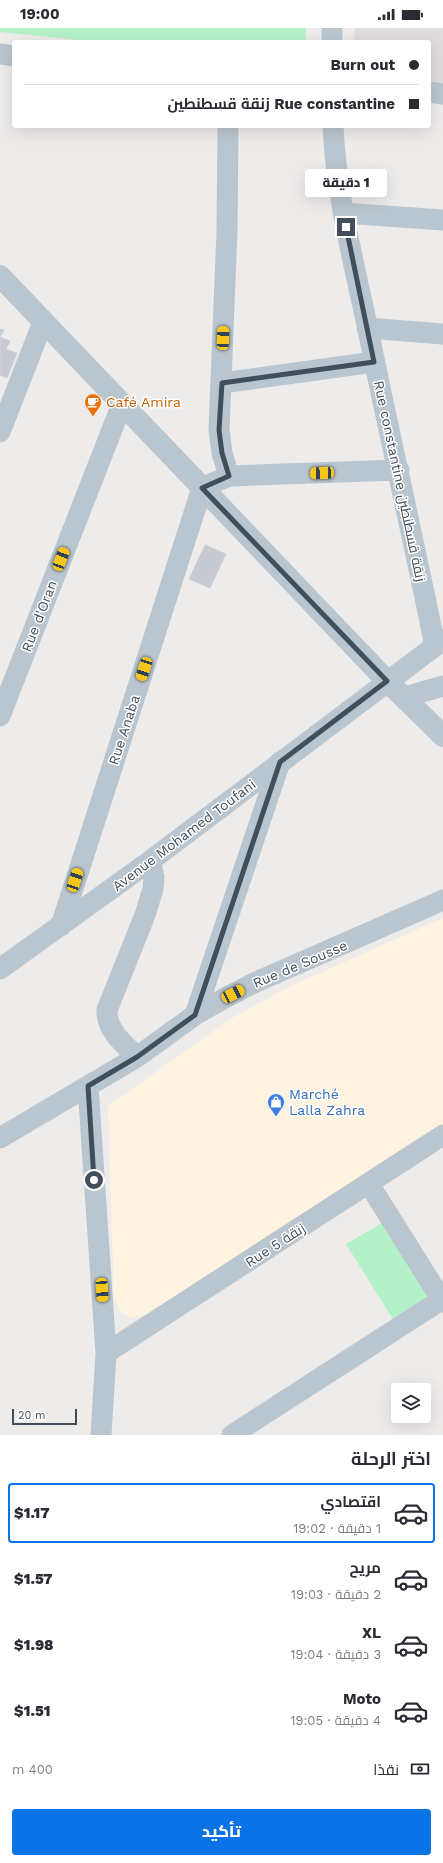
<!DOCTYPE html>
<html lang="ar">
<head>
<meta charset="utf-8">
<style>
	:root { --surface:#fff; --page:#f7f7f7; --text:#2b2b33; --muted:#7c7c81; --line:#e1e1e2; --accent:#0c73e7 }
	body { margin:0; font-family:"Work Sans",Cairo,sans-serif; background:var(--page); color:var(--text); direction:rtl; height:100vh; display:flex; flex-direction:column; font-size:15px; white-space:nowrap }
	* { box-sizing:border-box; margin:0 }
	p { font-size:13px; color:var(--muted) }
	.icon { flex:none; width:22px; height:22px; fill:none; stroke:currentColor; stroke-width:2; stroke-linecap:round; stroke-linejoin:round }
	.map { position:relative; height:1407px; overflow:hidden; direction:ltr }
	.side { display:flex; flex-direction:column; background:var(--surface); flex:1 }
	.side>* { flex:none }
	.banner { position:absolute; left:12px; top:12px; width:419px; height:88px; border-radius:4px; box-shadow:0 4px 16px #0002; direction:rtl; display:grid; align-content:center; height:88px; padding:0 12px; background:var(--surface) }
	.tools { position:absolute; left:391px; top:1355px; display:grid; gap:8px }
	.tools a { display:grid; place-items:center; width:40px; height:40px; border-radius:4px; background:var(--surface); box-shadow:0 4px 16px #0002; font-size:20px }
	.scale { position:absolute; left:12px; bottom:10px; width:65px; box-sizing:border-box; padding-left:4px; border:2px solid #424f5a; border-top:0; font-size:11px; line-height:14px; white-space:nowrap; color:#424f5a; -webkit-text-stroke:3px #fff; paint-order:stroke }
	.end { position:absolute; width:18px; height:18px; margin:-9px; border:5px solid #424f5a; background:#fff; box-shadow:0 0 0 2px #fff }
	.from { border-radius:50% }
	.bubble { position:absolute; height:28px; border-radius:4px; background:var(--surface); box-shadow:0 4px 16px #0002; font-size:13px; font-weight:800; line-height:28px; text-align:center; direction:rtl }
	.car { position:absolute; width:12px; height:24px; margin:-12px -6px; border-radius:5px; box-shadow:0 0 3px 1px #0007; background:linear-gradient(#f5c518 24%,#345 0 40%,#f5c518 0 76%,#345 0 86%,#f5c518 0) }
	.banner b { display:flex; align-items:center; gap:14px; height:38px; font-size:15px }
	.banner b+b { border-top:1px solid var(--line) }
	.banner i { width:10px; height:10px; background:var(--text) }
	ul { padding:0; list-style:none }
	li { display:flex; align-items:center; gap:12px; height:60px; margin:0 8px 6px; padding:0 4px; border:2px solid transparent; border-radius:4px }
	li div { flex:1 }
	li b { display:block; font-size:15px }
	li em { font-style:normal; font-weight:800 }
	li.on { border-color:var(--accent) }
	li>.icon { width:36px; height:36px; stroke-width:1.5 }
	h2 { padding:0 12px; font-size:18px; line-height:48px }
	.pay { display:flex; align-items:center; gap:10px; height:44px; padding:0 12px; font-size:15px }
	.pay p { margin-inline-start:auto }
	.button { display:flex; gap:8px; margin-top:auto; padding:8px 12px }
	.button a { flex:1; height:46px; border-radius:4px; background:var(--accent); color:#fff; font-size:16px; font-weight:800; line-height:46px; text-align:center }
	.status { display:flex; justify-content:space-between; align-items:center; height:28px; padding:0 20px; background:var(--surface); direction:ltr }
	.status svg { height:11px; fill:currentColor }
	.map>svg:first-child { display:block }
</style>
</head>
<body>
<div class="status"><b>19:00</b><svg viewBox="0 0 49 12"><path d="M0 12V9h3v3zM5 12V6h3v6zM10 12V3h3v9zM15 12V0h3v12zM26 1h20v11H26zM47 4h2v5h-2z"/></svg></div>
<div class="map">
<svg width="443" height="1407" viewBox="0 0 443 1407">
	<rect width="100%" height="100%" fill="#eeebeb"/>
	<path fill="#fdf3e0" d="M443,890V1100L148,1288L132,1290L121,1285L114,1270L108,1078L232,990L291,958Z"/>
	<path fill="#dfdcdd" d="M355,0H443V71H429V14H354Z"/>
	<path fill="#b4f1c9" d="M0,0H306V14H99L0,4Z
		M384,1194L430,1271L394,1293L346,1216Z"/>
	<path fill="#c6cad2" stroke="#ced1d8" d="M0,301L4,302L0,309L10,313L6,321L17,325L7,350L0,347Z
		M205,517L226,526L210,560L189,551Z"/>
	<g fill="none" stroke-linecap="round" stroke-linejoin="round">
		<path stroke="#bac6cf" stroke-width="21" d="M332,14V0
			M0,26L14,28
			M429,64L443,66
			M228,98L227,203L219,402L222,425L229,448
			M333,98C336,164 352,228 366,292C388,401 413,509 435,618
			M343,185L443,192
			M367,300L443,306
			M222,355L374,334
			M0,404L43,294
			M404,669L443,658
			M0,688L122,376
			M61,898L202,460L229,448L399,442
			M0,941L150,833L443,612
			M195,987L280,734
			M137,1029C124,1016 106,1002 107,982L145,887L153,861L154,849L150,833
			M88,1058L106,1325L101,1407
			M0,1110L137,1029L195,987L223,971L254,955L443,872
			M369,1156L443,1274
			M106,1325L443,1107
			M232,1407L441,1272"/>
		<path stroke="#bac6cf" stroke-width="22" d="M0,248L387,653L443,708"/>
	</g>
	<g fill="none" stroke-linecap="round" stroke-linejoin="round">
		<path stroke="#424f5a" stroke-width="5" d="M94,1152L88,1058L137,1029L195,987L280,734L387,653L202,460L229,448L222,425L219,402L222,355L374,334L346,199"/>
	</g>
	<defs>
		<g id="cafe-pin" transform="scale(0.9)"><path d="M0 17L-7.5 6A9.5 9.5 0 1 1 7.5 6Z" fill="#e8710a" stroke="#fff"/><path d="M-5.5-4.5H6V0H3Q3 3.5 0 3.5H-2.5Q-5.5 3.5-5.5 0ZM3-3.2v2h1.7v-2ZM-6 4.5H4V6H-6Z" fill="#fff"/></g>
		<g id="shop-pin" transform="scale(0.9)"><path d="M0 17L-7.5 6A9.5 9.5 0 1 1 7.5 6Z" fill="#3f7fe0" stroke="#fff"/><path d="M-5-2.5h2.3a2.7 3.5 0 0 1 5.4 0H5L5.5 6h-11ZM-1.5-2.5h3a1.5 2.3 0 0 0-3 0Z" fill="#fff"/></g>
	</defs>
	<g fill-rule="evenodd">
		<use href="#cafe-pin" x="93" y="374"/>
		<use href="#shop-pin" x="276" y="1074"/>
	</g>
	<g text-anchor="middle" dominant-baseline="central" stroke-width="3" stroke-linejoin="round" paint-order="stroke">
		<g font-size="14" fill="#c56008" stroke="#fff" text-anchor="start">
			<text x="106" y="374">Café Amira</text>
		</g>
		<g font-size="14" fill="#424f5a" stroke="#fff">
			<text transform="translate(400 453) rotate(78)">Rue constantine زنقة قسطنطين</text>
			<text transform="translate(39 588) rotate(-69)">Rue d'Oran</text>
			<text transform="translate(124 702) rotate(-72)">Rue Anaba</text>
			<text transform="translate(184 807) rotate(-37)">Avenue Mohamed Toufani</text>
			<text transform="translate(300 936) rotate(-23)">Rue de Sousse</text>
			<text transform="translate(275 1217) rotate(-33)">Rue 5 زنقة</text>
		</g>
		<g font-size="14" fill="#366cbe" stroke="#fff" text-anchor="start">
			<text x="289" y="1066">Marché<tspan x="289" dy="16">Lalla Zahra</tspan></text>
		</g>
	</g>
</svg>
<div class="tools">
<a><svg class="icon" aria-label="layers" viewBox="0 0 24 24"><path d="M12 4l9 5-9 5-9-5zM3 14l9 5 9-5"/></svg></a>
</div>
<div class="scale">20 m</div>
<i class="end from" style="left:94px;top:1152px"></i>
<i class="end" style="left:346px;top:199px"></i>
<div class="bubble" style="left:305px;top:141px;width:82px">1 دقيقة</div>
<i class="car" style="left:223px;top:310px;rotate:2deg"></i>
<i class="car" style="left:322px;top:445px;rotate:268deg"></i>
<i class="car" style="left:61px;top:531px;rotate:21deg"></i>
<i class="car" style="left:144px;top:641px;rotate:198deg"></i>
<i class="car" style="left:75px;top:852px;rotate:18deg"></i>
<i class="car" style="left:233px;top:966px;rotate:63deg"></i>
<i class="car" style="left:102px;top:1262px;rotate:176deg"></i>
<div class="banner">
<b><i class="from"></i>Burn out</b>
<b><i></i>Rue constantine زنقة قسطنطين</b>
</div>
</div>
<section class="side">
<h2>اختر الرحلة</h2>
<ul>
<li class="on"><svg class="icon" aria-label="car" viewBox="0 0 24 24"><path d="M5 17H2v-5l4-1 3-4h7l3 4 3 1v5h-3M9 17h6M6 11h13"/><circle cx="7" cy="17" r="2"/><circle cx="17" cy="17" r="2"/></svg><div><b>اقتصادي</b><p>1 دقيقة · 19:02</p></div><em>$1.17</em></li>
<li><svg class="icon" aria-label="car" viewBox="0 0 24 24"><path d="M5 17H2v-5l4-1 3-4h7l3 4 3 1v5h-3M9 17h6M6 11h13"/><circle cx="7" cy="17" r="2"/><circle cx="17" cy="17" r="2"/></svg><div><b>مريح</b><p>2 دقيقة · 19:03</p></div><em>$1.57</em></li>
<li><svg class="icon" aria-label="car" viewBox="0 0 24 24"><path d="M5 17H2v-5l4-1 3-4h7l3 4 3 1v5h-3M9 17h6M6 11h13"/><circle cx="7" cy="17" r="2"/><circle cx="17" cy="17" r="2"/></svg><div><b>XL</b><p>3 دقيقة · 19:04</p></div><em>$1.98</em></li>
<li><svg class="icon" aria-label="car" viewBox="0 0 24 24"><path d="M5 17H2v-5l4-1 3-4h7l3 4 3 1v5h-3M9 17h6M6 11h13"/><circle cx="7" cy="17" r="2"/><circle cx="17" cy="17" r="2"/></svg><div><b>Moto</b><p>4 دقيقة · 19:05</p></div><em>$1.51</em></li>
</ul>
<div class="pay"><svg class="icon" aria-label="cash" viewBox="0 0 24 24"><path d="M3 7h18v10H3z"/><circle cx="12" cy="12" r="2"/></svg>نقدًا<p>400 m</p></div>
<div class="button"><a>تأكيد</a></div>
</section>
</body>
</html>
